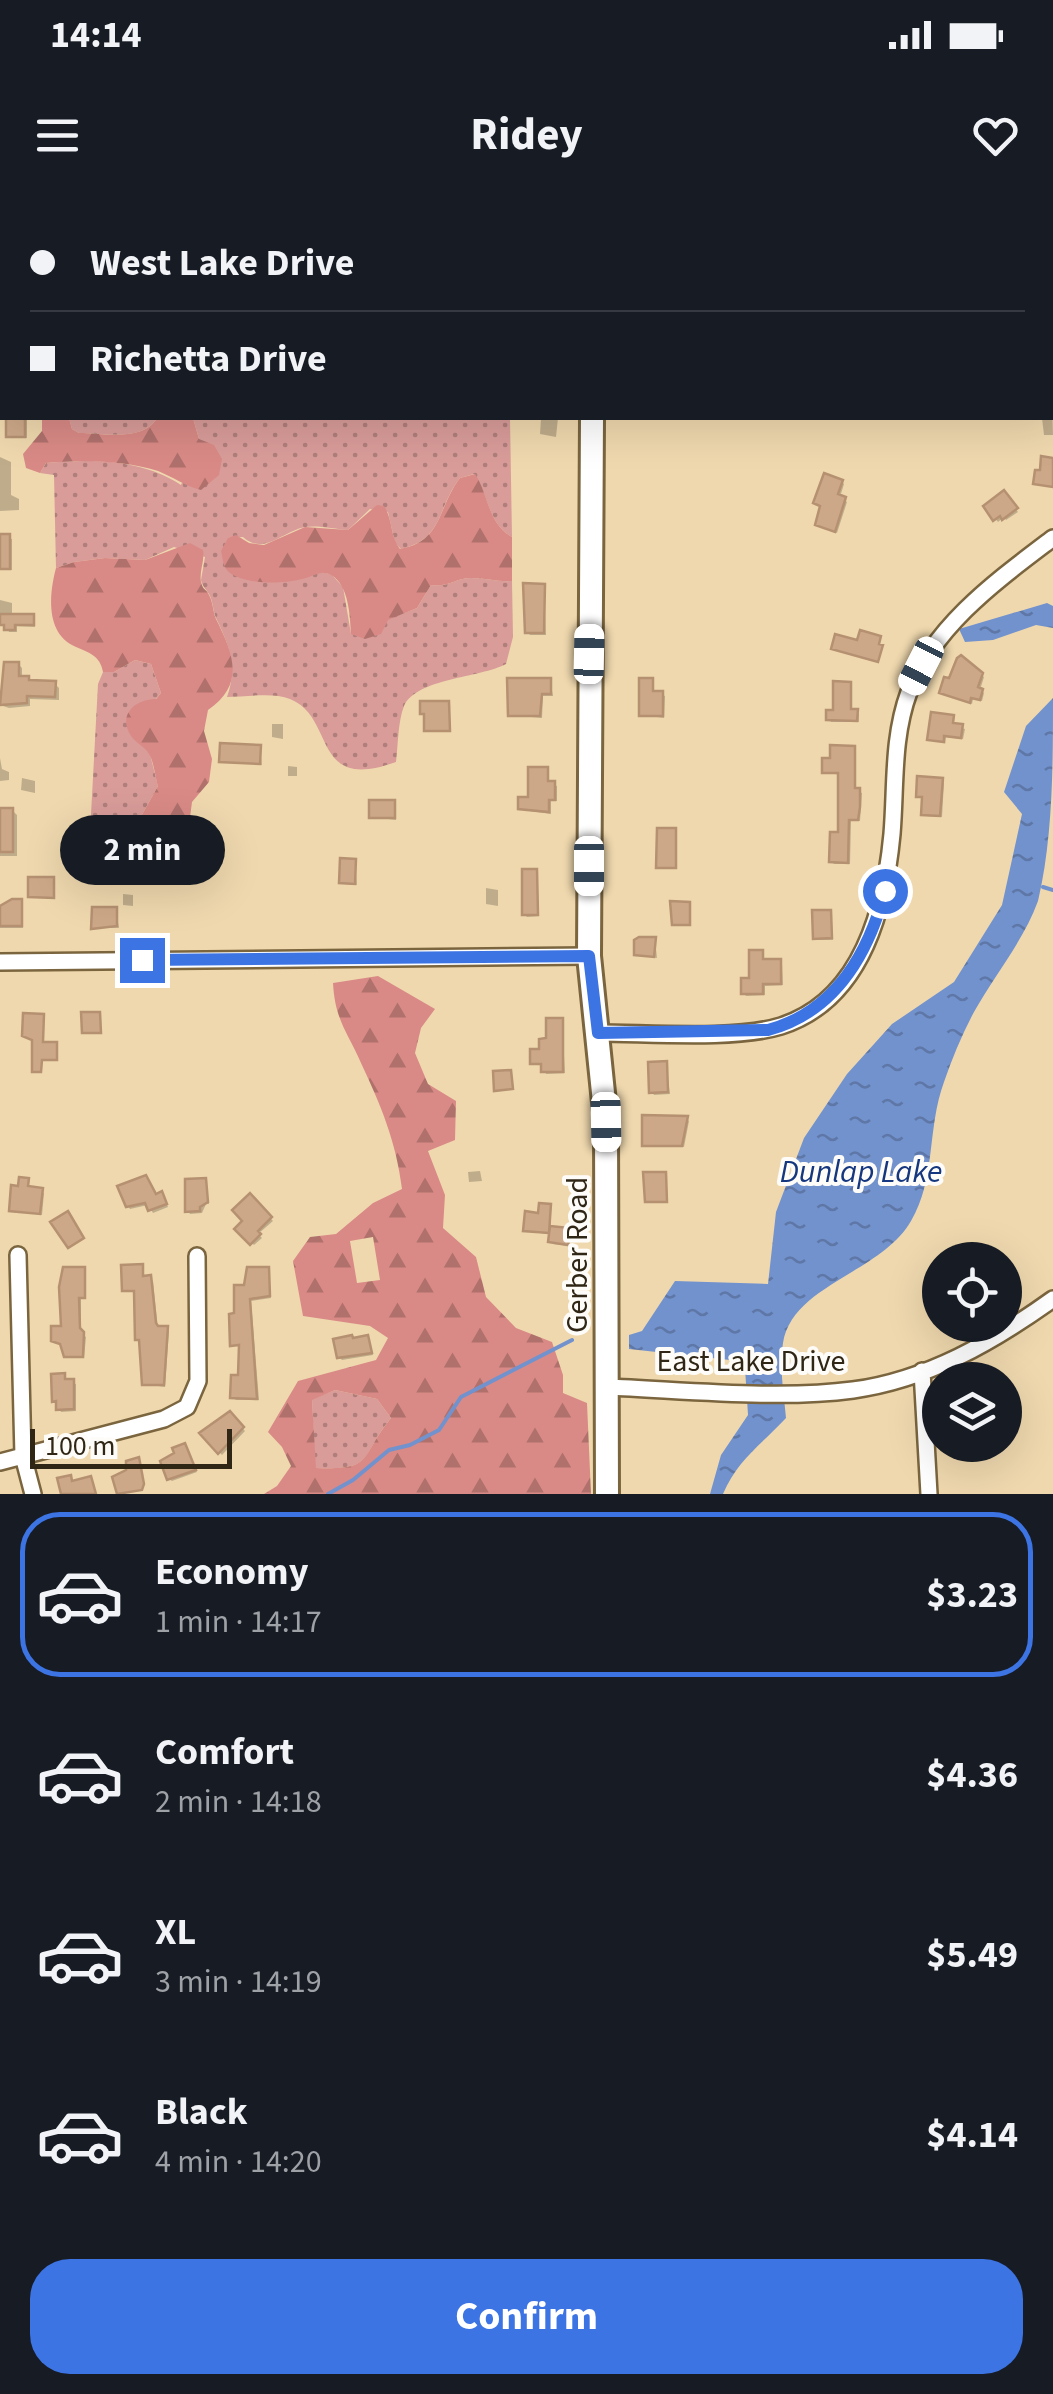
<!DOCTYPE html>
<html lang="en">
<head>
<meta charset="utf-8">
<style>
	:root { --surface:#171b24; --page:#20242c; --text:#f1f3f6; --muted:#9ea1a6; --line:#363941; --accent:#3d74e4 }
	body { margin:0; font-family:"Source Sans 3",sans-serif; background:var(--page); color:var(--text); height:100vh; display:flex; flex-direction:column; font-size:38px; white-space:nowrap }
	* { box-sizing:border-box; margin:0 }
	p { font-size:32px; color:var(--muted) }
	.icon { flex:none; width:55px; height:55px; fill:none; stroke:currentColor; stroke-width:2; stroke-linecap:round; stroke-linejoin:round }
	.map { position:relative; height:1294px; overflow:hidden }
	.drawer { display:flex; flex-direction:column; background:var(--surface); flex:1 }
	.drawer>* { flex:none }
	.top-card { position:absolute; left:0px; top:0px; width:1055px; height:220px; box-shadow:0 10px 40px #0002; display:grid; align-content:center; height:220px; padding:0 30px; background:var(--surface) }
	.tools { position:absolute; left:922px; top:1042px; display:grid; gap:20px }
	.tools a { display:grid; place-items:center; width:100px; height:100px; border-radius:50%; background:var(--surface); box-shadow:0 10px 40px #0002; font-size:50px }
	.scale { position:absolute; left:30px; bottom:25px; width:202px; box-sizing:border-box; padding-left:10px; border:5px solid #2f2616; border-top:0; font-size:28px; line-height:35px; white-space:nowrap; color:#2f2616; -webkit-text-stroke:8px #fefcf8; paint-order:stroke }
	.end { position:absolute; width:45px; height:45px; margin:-22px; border:12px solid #3d74e4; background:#fff; box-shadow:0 0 0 5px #fff }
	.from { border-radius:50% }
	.bubble { position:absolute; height:70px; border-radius:35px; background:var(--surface); box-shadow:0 10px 40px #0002; font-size:32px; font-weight:700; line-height:70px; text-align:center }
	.car { position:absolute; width:30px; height:60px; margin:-30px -15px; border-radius:12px; box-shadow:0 0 8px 2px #0007; background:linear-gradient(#fff 24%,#345 0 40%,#fff 0 76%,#345 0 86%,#fff 0) }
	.top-card b { display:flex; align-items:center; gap:35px; height:95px; font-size:38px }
	.top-card b+b { border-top:2px solid var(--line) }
	.top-card i { width:25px; height:25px; background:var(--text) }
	ul { padding:18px 0 0; list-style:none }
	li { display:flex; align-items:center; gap:30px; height:165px; margin:0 20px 15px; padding:0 10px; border:5px solid transparent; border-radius:40px }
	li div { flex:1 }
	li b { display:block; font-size:38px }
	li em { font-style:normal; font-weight:700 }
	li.on { border-color:var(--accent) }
	li>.icon { width:90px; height:90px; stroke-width:1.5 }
	.primary-button { display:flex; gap:20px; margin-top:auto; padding:20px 30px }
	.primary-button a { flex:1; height:115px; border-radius:40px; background:var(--accent); color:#fff; font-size:40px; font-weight:700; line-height:115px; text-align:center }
	.status { display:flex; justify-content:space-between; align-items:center; height:70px; padding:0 50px; background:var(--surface); direction:ltr }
	.status svg { height:28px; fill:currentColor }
	header { display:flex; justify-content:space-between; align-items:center; height:130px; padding:0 30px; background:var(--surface); font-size:45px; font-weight:700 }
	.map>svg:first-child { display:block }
</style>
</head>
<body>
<div class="status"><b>14:14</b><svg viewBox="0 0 49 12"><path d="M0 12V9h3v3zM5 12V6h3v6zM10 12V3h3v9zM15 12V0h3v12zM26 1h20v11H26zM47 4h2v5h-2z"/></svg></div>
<header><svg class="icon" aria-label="menu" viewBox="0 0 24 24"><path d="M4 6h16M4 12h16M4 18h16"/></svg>Ridey<svg class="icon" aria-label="heart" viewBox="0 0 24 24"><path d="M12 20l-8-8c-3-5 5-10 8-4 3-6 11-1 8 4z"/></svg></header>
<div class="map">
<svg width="1053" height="1294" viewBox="0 0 1053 1294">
	<defs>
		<pattern id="grass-dots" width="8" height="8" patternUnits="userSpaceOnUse" patternTransform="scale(2.5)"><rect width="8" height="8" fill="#d99c99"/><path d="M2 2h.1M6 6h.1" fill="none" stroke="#b07f7c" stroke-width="1.8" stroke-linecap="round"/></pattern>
		<pattern id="forest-firs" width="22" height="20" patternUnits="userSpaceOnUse" patternTransform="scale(2.5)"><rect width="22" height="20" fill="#d98a86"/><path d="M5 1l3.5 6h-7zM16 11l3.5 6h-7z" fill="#b0716d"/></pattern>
		<pattern id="water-ripples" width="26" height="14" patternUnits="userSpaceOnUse" patternTransform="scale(2.5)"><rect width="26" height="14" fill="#7292ce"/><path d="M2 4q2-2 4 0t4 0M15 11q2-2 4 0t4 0" fill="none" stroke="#5e77a6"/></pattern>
	</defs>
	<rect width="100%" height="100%" fill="#efd8ae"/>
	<path fill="url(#grass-dots)" d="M69,218H157C143,242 103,233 79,233L72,229Z
		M193,218H510L512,337C488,324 489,295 474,274L460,278C436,309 444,339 401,349L395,343L388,312L370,309L348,330C335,329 318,325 305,327C283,331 264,356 243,337L228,338L332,375L343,387L351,434L417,408L431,385C451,387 455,378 471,378C485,378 498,382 512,381L513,437L506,464C480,478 417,478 404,506C398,521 398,545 396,562C310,593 337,518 290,499C273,492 245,497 227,497C238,466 229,445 216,418C213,411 213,401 209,394C206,389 202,386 201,380L205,357L174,347L145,360L105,358L74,362L56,368L54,275L40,273L46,263C93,259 141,259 181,285L199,239Z
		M135,460L151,464L161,493L128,530L150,554L158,586L139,620L131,654L106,658L93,648L90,633L98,484L103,472H114Z
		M335,1190L377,1199L391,1218C358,1259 376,1270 315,1268L312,1199Z"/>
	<path fill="url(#forest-firs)" fill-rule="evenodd" d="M42,218H69L72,229L79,233C103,233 143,242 157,218H193L199,239L214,245L222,259L219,275L201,290C185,286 173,277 158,271C123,260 83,260 46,263L40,273L26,268L23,254L42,231Z
		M475,274C489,295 488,324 512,337V381C498,382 485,378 471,378C455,378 451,387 431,385L417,408L388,420L381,434L365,439L351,434C350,416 349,385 331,375C322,370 317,374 309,377C289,384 249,386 230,373C223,368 223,359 221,351L228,338L236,335L249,343L264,345L305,327L348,330L377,305L384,306C393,319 390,337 400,349C443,341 437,308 460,278Z
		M190,343L203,350C205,361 199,371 201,382C203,391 206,388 209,395C213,402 213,412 216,419C233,453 246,484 208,510L204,531L212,559L209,582L192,602L189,625L192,656L184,670L170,678L146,672L131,654L139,620L158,586C155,577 154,562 149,554C145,547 136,543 131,536C117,514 136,499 156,499L161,493L151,464L135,460L114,472H103C100,455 89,453 76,447C45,434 49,394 56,368L74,362L105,358L145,360Z
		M378,776L435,809L421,828L415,853L428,884L456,901L455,940L428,951L445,995L443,1028L476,1057L486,1097L516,1128L552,1142L563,1175V1193L587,1203L591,1294H264L277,1286L291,1266L282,1247L268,1232L298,1181L376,1160L388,1138L370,1126L303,1116L293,1061L310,1037L336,1034L373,1003L402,989C396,941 381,906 361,863C347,831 335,820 333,783ZM373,1037L380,1080L357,1083L350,1041ZM335,1190L377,1199L391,1218C358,1259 375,1270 316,1268L312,1200Z"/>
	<path fill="url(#water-ripples)" d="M1047,403L1053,406V428L1036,425L993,440L965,442L959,429Z
		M1053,498C1053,565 1053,638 1038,701C1024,740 994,776 974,812C962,834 952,859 944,882C927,928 936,979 911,1021C881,1073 792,1085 783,1143C779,1167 784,1194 786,1218C762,1244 737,1260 723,1294H710L721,1255L748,1215L745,1168L730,1160L629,1149V1135L642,1131L675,1081L768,1084L776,1012L804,938L847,874L892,824L954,782L1002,705L1022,614L1004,592L1026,526Z"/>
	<path fill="#0003" d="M1,47H2V77L0,67Z
		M0,134H2V166H0Z
		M1052,202L1053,235H1044L1042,218H1052Z
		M8,218H27V238L9,236Z
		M541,218H558L556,237L540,234Z
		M0,257L11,262V295L19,299V310L0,311Z
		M842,282L844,284L840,297L847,302L837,333L821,327Z
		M1004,293L1018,312L1006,320L1004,317L998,322L986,307Z
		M0,337L12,339V370H0Z
		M544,386L546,435H530L528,432Z
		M0,400L12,403V416H33L35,427L17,426V432H9L7,426H0Z
		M961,458L984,477L980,490L984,493L982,501L973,499L972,504L941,492L951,481Z
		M18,464L22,468V478L32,483L55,484L59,488V500L30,499V506L9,508L0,505L2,486H6Z
		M550,480L553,496H543L542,518L510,515Z
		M652,480L654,493L665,496L664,518L641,515Z
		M850,484L852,512L859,514V522H831L829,519Z
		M448,504L451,532H430L422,513Z
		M953,518L955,526L965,529L963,539L946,537L945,543L929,539Z
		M272,524H283V539L272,537Z
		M260,548L262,565L222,561Z
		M854,548L856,591L862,593L860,621H851L850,664H834L832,661L840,635V575L825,572Z
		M0,558L2,569L9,572V580L0,581Z
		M288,566L297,567V576H288Z
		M547,570L550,584L557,586V601H551V614L523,610L521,608L531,600Z
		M22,578L35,581V593L21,590Z
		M942,581L944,583L942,617L926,616L925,599L919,596Z
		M394,602L396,620L372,617Z
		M0,610H12L17,615V656H0Z
		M675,630L677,669H662L659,667Z
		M355,661L357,685L344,684L342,682Z
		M536,671L539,716L527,717L524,714Z
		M486,688L498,690V706L486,704Z
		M123,694L133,695V706L123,705Z
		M21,702L23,728H0V708Z
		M116,710L119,728H94Z
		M830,712L833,740H818L815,738Z
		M655,740L657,758L636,754Z
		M762,753L765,761L782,764L783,785L765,786V795L746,796L744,793Z
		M562,820L565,873L546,874L544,866L533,863Z
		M666,863L670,894L654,895L652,892Z
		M686,919L689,921L684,947L645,945Z
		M468,972L480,971L482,981L469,982Z
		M665,974L668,1003H650L648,1001Z
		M205,980L209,1004H206L202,1013L190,1014L188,1011Z
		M28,981L30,989L44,993L42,1015L11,1010L20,988Z
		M156,996H164L168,1007L153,1013L148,1005L130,1009L128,1006Z
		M250,997L273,1021L258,1034L262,1038L254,1045L238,1029L246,1021Z
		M550,1007L551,1028L569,1030L570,1046L553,1044L551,1035L525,1030Z
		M142,1066L145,1078L153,1081L158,1129L169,1131L165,1187L144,1184L142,1143L138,1139L137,1092L125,1090Z
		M84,1069L86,1099H81V1133L86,1137L84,1158H69L63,1128Z
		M268,1069L271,1098L251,1101L259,1200H236L233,1197L241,1178V1147L233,1145L237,1116Z
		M367,1138L373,1155L342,1160L339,1157Z
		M64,1176L67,1182L76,1184V1211L61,1212L54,1200Z
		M230,1215L245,1231L222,1255L202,1233Z
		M187,1248L197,1272L172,1281L169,1279Z"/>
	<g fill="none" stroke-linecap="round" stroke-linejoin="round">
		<path stroke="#7292ce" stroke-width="4" d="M1043,687L1053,690
			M328,1294L353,1280L389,1250L410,1245L439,1230L461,1197L572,1140"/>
	</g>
	<path fill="#cda888" stroke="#b59172" stroke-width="2.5" d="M6,218H25V237H6Z
		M1041,256L1053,258V287L1033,284L1035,270H1040Z
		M824,273L843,280L838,294L846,297L835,332L815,325L820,306L813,303Z
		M1004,290L1018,308L1002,320L1000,316L993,321L983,306Z
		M0,334H10V369H0Z
		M523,383L545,384L544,433H525Z
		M0,414H34V425H15V430H4V425H0Z
		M860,430L881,436L879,444L883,445L878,462L831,449L835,434L857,440Z
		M961,455L983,473L978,487L983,489L980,500L971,498L970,503L939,493L944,477L949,478L957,458Z
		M4,462H19V476H29V480L56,481L55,497L27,496V503L0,505Z
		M507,478H551V494H542L540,516H508Z
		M639,478H653V491H663V516H639Z
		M833,481L851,482V509H858L857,521L826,520V510H833Z
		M420,501H449L450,531H424V514H420Z
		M931,512L954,515L953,523L963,524L961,538L944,536V542L927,540Z
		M220,543L261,545L260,564L219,562Z
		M830,545L855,546V588H860V607L858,620H849L848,663L829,662L830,632H838V573H822V558H830Z
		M528,567H548V581H555V600H549V612L518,609V597H528Z
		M917,576L943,578L940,616L921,615L922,597H916Z
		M369,600H395V618H369Z
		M0,608H13V652H0Z
		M657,628H676V668H656Z
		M340,658L356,659L355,684L339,683Z
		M522,669H537L538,715H522Z
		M28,677H54V698L28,697Z
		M12,699H22V726H0V706Z
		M670,701L690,702V725H672Z
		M92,707H117V726L91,729Z
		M812,710H831L832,738L813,739Z
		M639,737H656L654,757L634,755V740Z
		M749,750H763V759H781V784H763V794H741V778H749Z
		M81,812H100L101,833H82Z
		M23,813L44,814L43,842H57V860H42L41,872H32V840L22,836Z
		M546,818H563V872H541V864H530V849H539V839L546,838Z
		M667,861L668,892L649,893L648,862Z
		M511,870L513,889L494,891L493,871Z
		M642,915L688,916L682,946H642Z
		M643,972H666L667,1002H645Z
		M146,975L156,994L162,991L167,1004L148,1011L145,1003L126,1007L117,986Z
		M19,977L29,978L28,986L43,988L40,1014L9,1011L11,985L18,986Z
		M206,978L208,1002L200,1007V1011L185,1012V979Z
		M250,993L272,1017L258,1031L261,1034L250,1045L234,1029L242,1021L232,1010Z
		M539,1003L551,1004L549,1033L523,1031L525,1011L538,1013Z
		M68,1011L84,1038L68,1048L50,1022Z
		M550,1026L570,1028L568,1045L548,1042Z
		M143,1064V1076L151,1075L156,1123L158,1126H168L164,1185H142L139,1140H135L134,1091H122L121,1065Z
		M63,1067H85V1098H79L80,1128L84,1132L83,1157H64L60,1144L51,1141V1126H61L59,1087Z
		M247,1067H269L270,1096L250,1099L257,1199L230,1198L231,1175H238L239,1145L230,1146L229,1114L234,1113V1085H244Z
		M352,1135L353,1138L368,1135L372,1153L337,1158L333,1139Z
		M65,1173V1179H74V1209L56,1210V1201L52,1202L51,1174Z
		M230,1211L244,1227L218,1254L199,1233Z
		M185,1243L196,1270L167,1280L160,1261L174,1253L172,1248Z
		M139,1257L144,1284L142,1290L117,1294L112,1277L126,1270V1261Z
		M71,1275L72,1281L91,1276L96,1294H61L57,1278Z"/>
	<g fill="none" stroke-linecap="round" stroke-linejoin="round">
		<g stroke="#7a653e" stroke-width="20">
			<path id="street" d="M0,5H2
				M0,762L589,756
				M599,833C648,833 736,840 781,826C862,800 885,709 892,634C896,586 892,538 909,492C933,426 999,379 1053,338
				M18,1055L23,1256L33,1294
				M922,1171L929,1294
				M607,1187C683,1190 779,1200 853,1190C927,1180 993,1142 1053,1099
				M0,1262L164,1219L187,1207L198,1181L197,1056"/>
		</g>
		<g stroke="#7a653e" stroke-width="28">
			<path id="secondary" d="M592,0V2
				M592,218L589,756L606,922L607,1294"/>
		</g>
		<use href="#street" stroke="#fff" stroke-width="15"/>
		<use href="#secondary" stroke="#fff" stroke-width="22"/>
	</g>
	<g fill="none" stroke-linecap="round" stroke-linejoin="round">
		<path stroke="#3d74e4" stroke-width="12" d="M142,760L589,756L598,833L768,830C835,812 868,755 885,691"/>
	</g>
	<g text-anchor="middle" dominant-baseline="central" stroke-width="8" stroke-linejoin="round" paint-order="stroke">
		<g font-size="30" fill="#2f2616" stroke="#fefcf8">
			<text transform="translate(577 1055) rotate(-90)">Gerber Road</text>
			<text x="751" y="1161">East Lake Drive</text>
		</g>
		<g font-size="32" font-style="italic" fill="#15377f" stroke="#fefcf8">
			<text x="861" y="972">Dunlap Lake</text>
		</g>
	</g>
</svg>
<div class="tools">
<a><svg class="icon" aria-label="locate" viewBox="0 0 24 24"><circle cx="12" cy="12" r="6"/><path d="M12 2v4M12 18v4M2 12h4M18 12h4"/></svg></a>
<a><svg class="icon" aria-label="layers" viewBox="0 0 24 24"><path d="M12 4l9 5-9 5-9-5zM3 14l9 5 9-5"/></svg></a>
</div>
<div class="scale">100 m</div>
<i class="end from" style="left:885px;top:691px"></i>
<i class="end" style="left:142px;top:760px"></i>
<div class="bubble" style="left:60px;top:615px;width:165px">2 min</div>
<i class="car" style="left:589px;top:454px;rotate:1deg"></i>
<i class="car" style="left:921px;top:466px;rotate:207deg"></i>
<i class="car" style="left:589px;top:666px;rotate:180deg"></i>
<i class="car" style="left:606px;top:922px;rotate:179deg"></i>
<div class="top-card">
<b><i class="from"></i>West Lake Drive</b>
<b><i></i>Richetta Drive</b>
</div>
</div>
<section class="drawer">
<ul>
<li class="on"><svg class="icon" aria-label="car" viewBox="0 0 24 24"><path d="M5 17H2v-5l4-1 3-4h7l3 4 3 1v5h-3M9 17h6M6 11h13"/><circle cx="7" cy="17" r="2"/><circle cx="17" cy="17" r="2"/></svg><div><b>Economy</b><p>1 min · 14:17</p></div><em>$3.23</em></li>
<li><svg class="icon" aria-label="car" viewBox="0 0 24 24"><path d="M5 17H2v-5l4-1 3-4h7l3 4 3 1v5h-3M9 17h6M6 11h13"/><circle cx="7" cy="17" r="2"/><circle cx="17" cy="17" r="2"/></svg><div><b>Comfort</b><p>2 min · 14:18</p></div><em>$4.36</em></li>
<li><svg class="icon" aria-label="car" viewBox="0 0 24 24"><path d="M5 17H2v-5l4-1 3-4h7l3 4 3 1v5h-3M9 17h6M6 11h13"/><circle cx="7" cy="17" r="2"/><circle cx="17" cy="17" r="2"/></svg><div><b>XL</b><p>3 min · 14:19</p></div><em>$5.49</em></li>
<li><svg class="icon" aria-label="car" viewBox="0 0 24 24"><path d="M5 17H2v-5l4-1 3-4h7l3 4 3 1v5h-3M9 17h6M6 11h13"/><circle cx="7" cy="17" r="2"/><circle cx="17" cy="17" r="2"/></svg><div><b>Black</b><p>4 min · 14:20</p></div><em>$4.14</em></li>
</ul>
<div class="primary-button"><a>Confirm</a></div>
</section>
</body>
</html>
